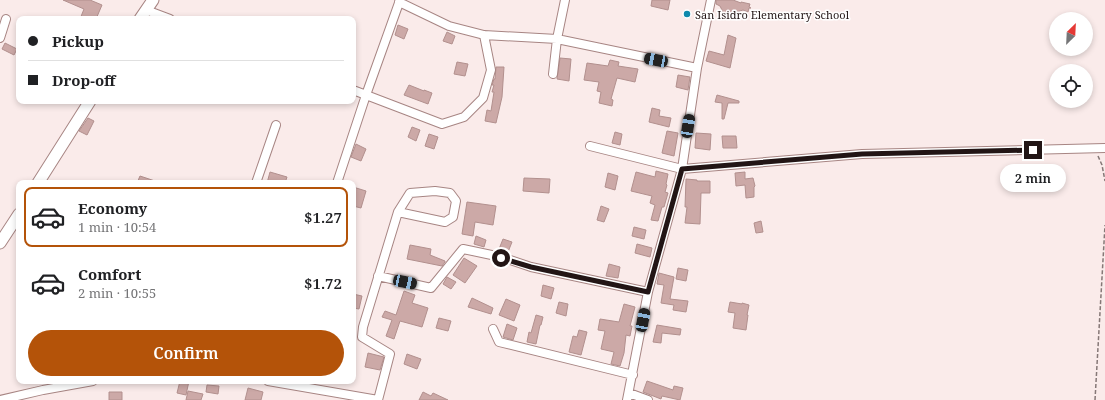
<!DOCTYPE html>
<html lang="en">
<head>
<meta charset="utf-8">
<style>
	:root { --surface:#fff; --page:#f2f2f2; --text:#202124; --muted:#757577; --line:#e0e0e0; --accent:#b45309 }
	body { margin:0; font-family:"Noto Serif",serif; background:var(--page); color:var(--text); height:100vh; display:flex; flex-direction:column; font-size:15px; white-space:nowrap }
	* { box-sizing:border-box; margin:0 }
	p { font-size:13px; color:var(--muted) }
	.icon { flex:none; width:22px; height:22px; fill:none; stroke:currentColor; stroke-width:2; stroke-linecap:round; stroke-linejoin:round }
	.map { position:relative; flex:1; overflow:hidden }
	.side { position:absolute; left:16px; top:180px; width:340px; height:204px; display:flex; flex-direction:column; background:var(--surface); border-radius:8px; box-shadow:0 2px 6px #0003 }
	.side>* { flex:none }
	.top-card { position:absolute; left:16px; top:16px; width:340px; height:88px; border-radius:8px; box-shadow:0 2px 6px #0003; display:grid; align-content:center; height:88px; padding:0 12px; background:var(--surface) }
	.needle { width:26px; rotate:24deg }
	.tools { position:absolute; left:1049px; top:12px; display:grid; gap:8px }
	.tools a { display:grid; place-items:center; width:44px; height:44px; border-radius:50%; background:var(--surface); box-shadow:0 2px 6px #0003; font-size:20px }
	.end { position:absolute; width:18px; height:18px; margin:-9px; border:5px solid #221515; background:#fff; box-shadow:0 0 0 2px #fff }
	.from { border-radius:50% }
	.bubble { position:absolute; height:28px; border-radius:14px; background:var(--surface); box-shadow:0 2px 6px #0003; font-size:13px; font-weight:600; line-height:28px; text-align:center }
	.car { position:absolute; width:12px; height:24px; margin:-12px -6px; border-radius:5px; box-shadow:0 0 3px 1px #0007; background:linear-gradient(#222 24%,#8ab4d8 0 40%,#222 0 76%,#8ab4d8 0 86%,#222 0) }
	.top-card b { display:flex; align-items:center; gap:14px; height:38px; font-size:15px }
	.top-card b+b { border-top:1px solid var(--line) }
	.top-card i { width:10px; height:10px; background:var(--text) }
	ul { padding:7px 0 0; list-style:none }
	li { display:flex; align-items:center; gap:12px; height:60px; margin:0 8px 6px; padding:0 4px; border:2px solid transparent; border-radius:8px }
	li div { flex:1 }
	li b { display:block; font-size:15px }
	li em { font-style:normal; font-weight:600 }
	li.on { border-color:var(--accent) }
	li>.icon { width:36px; height:36px; stroke-width:1.5 }
	.cta { display:flex; gap:8px; margin-top:auto; padding:8px 12px }
	.cta a { flex:1; height:46px; border-radius:24px; background:var(--accent); color:#fff; font-size:16px; font-weight:600; line-height:46px; text-align:center }
	.map>svg:first-child { display:block }
</style>
</head>
<body>
<div class="map">
<svg width="1105" height="400" viewBox="0 0 1105 400">
	<rect width="100%" height="100%" fill="#faebea"/>
	<path fill="#cca9a7" stroke="#b2908e" d="M63,0H90L102,5L96,19H80L84,9Z
		M652,0H670L668,10L651,6Z
		M716,0H733L741,3V2L750,4L749,7L751,8H749L748,12L743,10L725,16L720,6L716,4Z
		M398,25L408,29L404,39L395,35Z
		M447,32L455,36L452,44L443,41Z
		M728,35L736,38L730,68L706,61L709,51L724,55Z
		M5,43L17,49L14,55L2,49Z
		M560,58L571,59L569,81L557,79Z
		M610,60L619,62L618,66L638,69L635,82L617,78L611,99L613,100L612,106L599,103L601,92L597,91L599,82L584,80L587,63L608,66Z
		M457,62L468,64L465,76L454,74Z
		M496,67H504L502,97L496,123L485,121L487,110L491,111L494,92H492L494,85H492L494,79H495Z
		M678,75L690,77L688,90L676,87Z
		M409,85L424,91V90L432,93L428,104L404,95Z
		M717,95L739,101V103H728L724,119H722V103L715,102Z
		M652,108L660,110L659,116L671,118L669,127L649,122Z
		M88,118L94,121L87,135L79,131Z
		M412,127L420,130L416,141L408,137Z
		M667,131L678,133L674,156L662,153Z
		M615,132L622,134L620,145L612,143Z
		M696,133L711,134L710,150L695,148Z
		M429,134L438,137L434,149L425,146Z
		M722,136H736L737,148H723Z
		M356,144L366,149L361,161L351,157Z
		M656,171L668,174L666,184L667,185L665,192L668,193L664,207H662L658,221L651,220L655,205L650,203L652,196L631,191L636,172L655,177Z
		M270,172L287,177L285,183H267Z
		M745,172V179L753,178L755,186L754,187V197L746,198L745,185L736,186L735,173Z
		M608,173L618,176L615,190L605,187Z
		M140,176L158,182L157,183H137Z
		M524,178L550,179L549,193L523,191Z
		M686,179L697,180V181H710V193H701L700,224L685,223L687,207H685Z
		M353,187L366,191L361,208L353,206Z
		M467,202L496,206L493,225L475,222L473,236L462,234Z
		M601,206L609,209L604,222L597,220Z
		M761,221L763,232L756,233L754,223Z
		M634,227L646,230L644,239L632,236Z
		M476,236L486,240L484,247L474,244Z
		M503,239L512,242L508,252L499,249Z
		M637,244L652,248L650,257L635,253Z
		M410,245L431,249L430,255L445,261V262L442,266L407,259Z
		M464,258L477,266L465,283L453,275Z
		M609,264L620,267L618,278L606,276Z
		M678,268L688,270L686,281L676,279Z
		M659,273L674,277L670,299L688,301L686,312L673,310L674,305L661,303L664,285L657,284Z
		M447,277L456,282L451,289L443,284Z
		M543,285L554,288L551,299L541,296Z
		M404,291L415,295L412,303L428,308L422,327L400,321L394,339L386,336L392,320L382,317L385,311L396,315Z
		M353,294L362,296L359,309L353,308Z
		M472,298L493,308L491,314L468,307Z
		M506,299L520,305L514,321L499,315Z
		M559,302L568,304L566,316L556,313Z
		M730,302L742,304V303L749,305L747,315H748L746,330L733,328L735,313L728,312Z
		M624,304L635,307L630,326H632L630,336L626,335L624,353L620,366L611,364L614,352L601,349L605,331L598,330L600,319L619,322Z
		M536,315L543,317L541,325H540L536,344L527,342L529,332L531,333Z
		M439,318L451,321L448,331L436,328Z
		M507,324L517,328L513,340L503,337Z
		M657,325L681,329L680,335L662,333L661,343L653,342Z
		M579,330L587,332L581,355L569,352L573,336L577,337Z
		M368,353L384,357L380,370L365,367Z
		M407,354L421,359L417,369L404,364Z
		M180,381H189L186,395L177,393Z
		M647,381L673,390L674,386L683,388L680,400L662,396L661,399L643,392Z
		M207,385L219,386L218,394L206,392Z
		M248,388L263,392L261,400H245Z
		M188,391L203,394L201,400H186Z
		M109,392H122V400H109Z
		M423,392L431,396L433,393L448,400H419Z"/>
	<g fill="none" stroke-linecap="round" stroke-linejoin="round">
		<g stroke="#a78583" stroke-width="10">
			<path id="minor" d="M399,2L449,26L484,35L557,39L697,68
				M146,10L170,19
				M0,38L6,19
				M553,74L557,39L565,0
				M353,90L442,124L464,117L483,98L491,70L484,35
				M590,146L682,169L862,154L1105,148
				M256,183L276,125
				M337,183L366,95L400,0
				M378,276L431,288L463,249L501,257L531,267L648,292
				M493,329L499,342L633,375
				M268,381L378,400
				M629,393L648,400
				M0,400L43,390L93,381
				M378,400L390,354L362,337L363,327L398,212L410,193L435,191L450,193L456,201L453,217L445,222L398,212
				M627,400L648,292L682,169L697,68L711,0"/>
		</g>
		<g stroke="#a78583" stroke-width="13">
			<path id="secondary" d="M140,19L153,0
				M38,183L90,101
				M0,243L19,214"/>
		</g>
		<path stroke="#867877" stroke-width="1.5" stroke-dasharray="4 2" stroke-linecap="butt" d="M1098,156L1102,165L1105,181
			M1095,400L1105,225"/>
		<use href="#minor" stroke="#fff" stroke-width="8"/>
		<use href="#secondary" stroke="#fff" stroke-width="11"/>
	</g>
	<g fill="none" stroke-linecap="round" stroke-linejoin="round">
		<path stroke="#221515" stroke-width="5" d="M501,258L531,267L648,292L682,169L862,154L1033,150"/>
	</g>
	<circle fill="#0e89ac" stroke="#fff" stroke-width="1.5" cx="687" cy="14" r="4"/>
	<g text-anchor="middle" dominant-baseline="central" stroke-width="3" stroke-linejoin="round" paint-order="stroke">
		<g font-size="11" fill="#221515" stroke="#fff" text-anchor="start">
			<text x="695" y="14">San Isidro Elementary School</text>
		</g>
	</g>
</svg>
<div class="tools">
<a><svg class="needle" viewBox="-14 -14 28 28"><path d="M0-13l5 13h-10z" fill="#e53935"/><path d="M0 13l5-13h-10z" fill="#757577"/></svg></a>
<a><svg class="icon" aria-label="locate" viewBox="0 0 24 24"><circle cx="12" cy="12" r="6"/><path d="M12 2v4M12 18v4M2 12h4M18 12h4"/></svg></a>
</div>
<i class="end from" style="left:501px;top:258px"></i>
<i class="end" style="left:1033px;top:150px"></i>
<div class="bubble" style="left:1000px;top:164px;width:66px">2 min</div>
<i class="car" style="left:656px;top:60px;rotate:281deg"></i>
<i class="car" style="left:688px;top:126px;rotate:9deg"></i>
<i class="car" style="left:405px;top:282px;rotate:102deg"></i>
<i class="car" style="left:643px;top:320px;rotate:11deg"></i>
<div class="top-card">
<b><i class="from"></i>Pickup</b>
<b><i></i>Drop-off</b>
</div>
<section class="side">
<ul>
<li class="on"><svg class="icon" aria-label="car" viewBox="0 0 24 24"><path d="M5 17H2v-5l4-1 3-4h7l3 4 3 1v5h-3M9 17h6M6 11h13"/><circle cx="7" cy="17" r="2"/><circle cx="17" cy="17" r="2"/></svg><div><b>Economy</b><p>1 min · 10:54</p></div><em>$1.27</em></li>
<li><svg class="icon" aria-label="car" viewBox="0 0 24 24"><path d="M5 17H2v-5l4-1 3-4h7l3 4 3 1v5h-3M9 17h6M6 11h13"/><circle cx="7" cy="17" r="2"/><circle cx="17" cy="17" r="2"/></svg><div><b>Comfort</b><p>2 min · 10:55</p></div><em>$1.72</em></li>
</ul>
<div class="cta"><a>Confirm</a></div>
</section>
</div>
</body>
</html>
